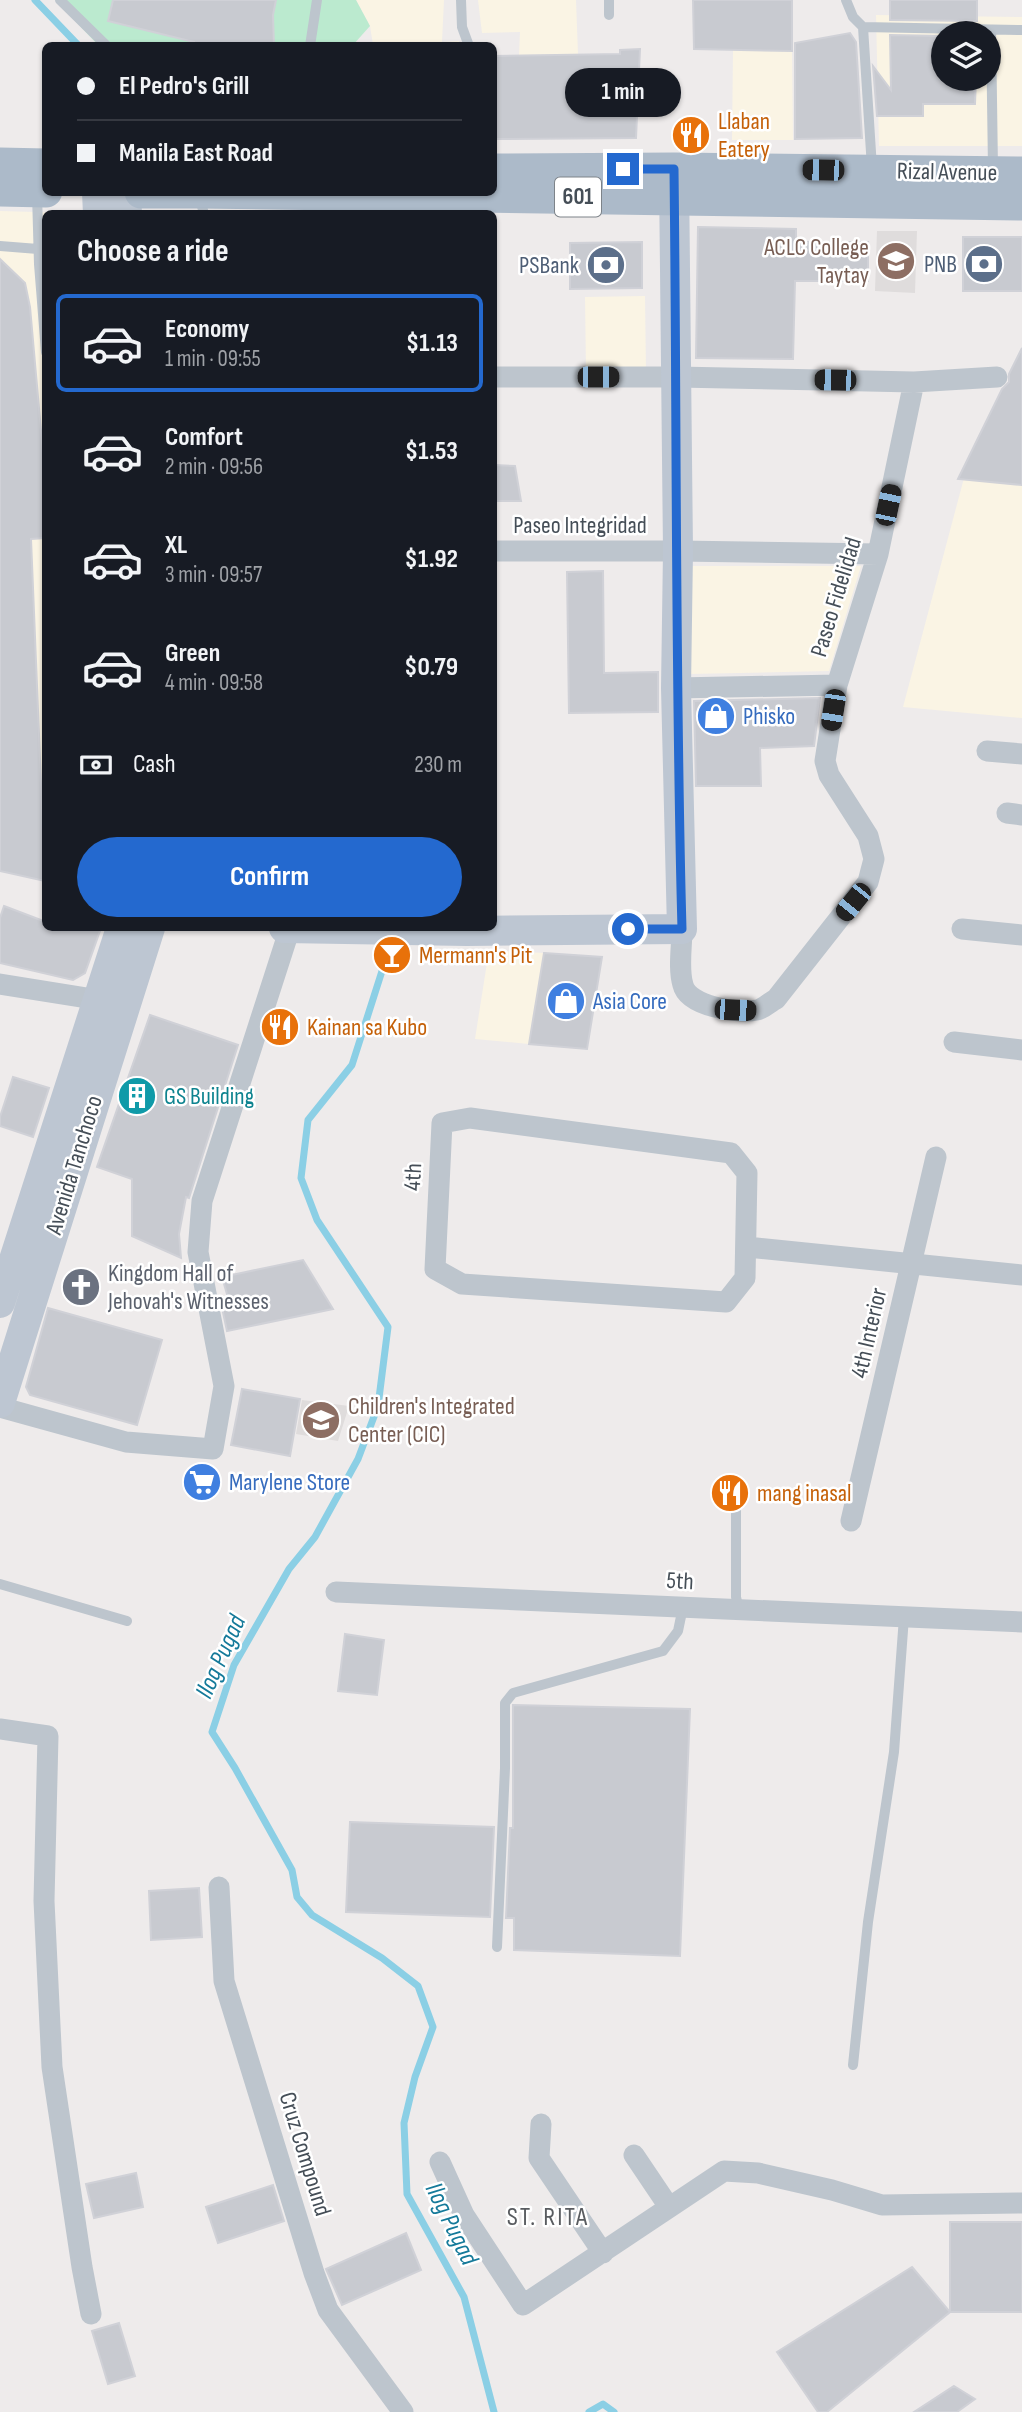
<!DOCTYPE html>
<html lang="en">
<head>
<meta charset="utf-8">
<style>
	:root { --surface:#171b24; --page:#242831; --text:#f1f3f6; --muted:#9ea1a6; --line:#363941; --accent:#2469cf }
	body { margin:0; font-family:"Sofia Sans Condensed",sans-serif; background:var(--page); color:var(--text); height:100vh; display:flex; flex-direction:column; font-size:26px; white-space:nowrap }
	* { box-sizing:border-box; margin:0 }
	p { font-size:23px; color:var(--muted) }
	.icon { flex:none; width:38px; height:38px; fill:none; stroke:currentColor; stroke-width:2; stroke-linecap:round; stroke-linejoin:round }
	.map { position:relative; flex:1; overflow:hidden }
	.details { position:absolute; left:42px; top:210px; width:455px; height:721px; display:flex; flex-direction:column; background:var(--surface); border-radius:10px; box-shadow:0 2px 5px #0004 }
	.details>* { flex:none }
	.banner { position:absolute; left:42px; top:42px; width:455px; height:154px; border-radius:10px; box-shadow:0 2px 5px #0004; display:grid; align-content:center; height:154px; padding:0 35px; background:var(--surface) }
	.buttons { position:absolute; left:931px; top:21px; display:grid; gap:14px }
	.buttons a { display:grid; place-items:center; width:70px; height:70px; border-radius:50%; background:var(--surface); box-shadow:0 2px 5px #0004; font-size:35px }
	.end { position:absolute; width:32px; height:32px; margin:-16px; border:9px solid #2469cf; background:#fff; box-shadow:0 0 0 4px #fff }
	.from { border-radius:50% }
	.bubble { position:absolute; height:49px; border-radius:24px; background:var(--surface); box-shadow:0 2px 5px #0004; font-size:23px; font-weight:700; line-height:49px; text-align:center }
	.car { position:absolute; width:21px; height:42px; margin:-21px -10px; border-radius:9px; box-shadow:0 0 5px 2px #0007; background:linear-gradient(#222 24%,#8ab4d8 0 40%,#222 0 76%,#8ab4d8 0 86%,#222 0) }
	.banner b { display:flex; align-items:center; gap:24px; height:66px; font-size:26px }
	.banner b+b { border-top:2px solid var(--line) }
	.banner i { width:18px; height:18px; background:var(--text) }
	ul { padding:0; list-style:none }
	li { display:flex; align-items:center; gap:21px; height:98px; margin:0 14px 10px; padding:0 21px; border:4px solid transparent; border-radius:10px }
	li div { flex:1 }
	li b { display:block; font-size:26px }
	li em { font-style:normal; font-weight:700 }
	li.current { border-color:var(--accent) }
	li>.icon { width:63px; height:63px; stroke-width:1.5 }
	h2 { padding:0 35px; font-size:32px; line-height:84px }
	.pay { display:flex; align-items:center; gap:18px; height:77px; padding:0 35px; font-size:26px }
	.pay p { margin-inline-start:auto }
	.cta { display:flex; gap:14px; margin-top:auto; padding:14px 35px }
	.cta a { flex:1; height:80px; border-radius:42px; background:var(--accent); color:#fff; font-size:28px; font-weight:700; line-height:80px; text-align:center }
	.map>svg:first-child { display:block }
</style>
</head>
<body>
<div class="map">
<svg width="1022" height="2412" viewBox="0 0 1022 2412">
	<rect width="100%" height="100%" fill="#eeebeb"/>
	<path fill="#faf4e4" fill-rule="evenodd" d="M356,0H444L442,42L459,41V45H373L370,26Z
		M478,0H576L578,54L519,55L520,32L482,33Z
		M876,15L1022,17V146H879ZM943,33H989V79H943Z
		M733,50L792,51L793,140H732Z
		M0,211L70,213L46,214L45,881L0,871Z
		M645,296L646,372L586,373L585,297Z
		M1022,364V718L903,707L964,478Z
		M689,566H861L829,671L689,674Z
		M489,950L544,953L529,1044L475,1039Z"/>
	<path fill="#dfdcdc" d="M877,231H917L915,293L875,291Z
		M302,1400L349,1406L338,1441L296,1434Z"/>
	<path fill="#bbeacf" d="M55,0H356L370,26L353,45H98Z"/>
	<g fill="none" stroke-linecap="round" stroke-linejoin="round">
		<path stroke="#8bcfe5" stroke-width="7" d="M35,0L79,46
			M386,935L382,971L352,1065L308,1120L301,1178L317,1220L388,1327L378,1406L358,1459L315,1537L289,1569L234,1665L212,1732L235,1768L292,1870L297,1897L312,1915L382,1958L418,1986L433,2027L415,2077L404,2123L407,2194L464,2297L494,2412
			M589,2412L603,2404L614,2412"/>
	</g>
	<path fill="#c8cad0" stroke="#d0d1d7" stroke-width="2" d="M113,0H276L273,15L274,46H193L194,42L108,21Z
		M693,0H792V51L694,49Z
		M890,0H977V21L890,20Z
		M850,33L856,42L862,138L795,139V43Z
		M890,35L943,36V79H976L975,104H923V116H877L873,66L891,90Z
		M640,49L636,138L494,139V56L620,54V50Z
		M698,227L796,229V242H868V281H795L793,359L696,358Z
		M963,237H1022V291H963Z
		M642,242V288L570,289V243Z
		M0,259L25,283L30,307L46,487V538L31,539L45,881L0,871Z
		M1022,348V485L958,479L1002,389L1009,382V374Z
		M494,465L515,466L521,501H494Z
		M603,571L604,673L658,672V712L569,713L567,572Z
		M820,698L814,746L760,748L761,786H696L694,701Z
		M4,906L46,922V928H101L85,973L73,980L0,963V918Z
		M544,953L602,957L587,1049L529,1044Z
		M150,1015L238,1045L189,1198L186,1197L179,1234L181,1258L132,1236V1179L97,1167Z
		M13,1077L49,1088L33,1137L0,1126V1117Z
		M303,1260L333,1309L227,1331L221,1303L229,1301L222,1277Z
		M48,1308L162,1340L137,1425L30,1395L26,1387Z
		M242,1389L300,1399L290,1456L231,1445Z
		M345,1634L384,1640L377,1695L338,1691Z
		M513,1705L690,1709L680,1956L514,1950V1918H506L510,1828H513Z
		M350,1822L494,1827L490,1917L346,1912Z
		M199,1888L202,1937L151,1940L149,1891Z
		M136,2173L143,2207L94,2218L86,2184Z
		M273,2185L284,2221L218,2243L206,2207Z
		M950,2222H1022V2312H950Z
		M406,2233L421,2270L342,2305L326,2269Z
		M912,2267L950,2312L827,2412H818L777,2352Z
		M119,2323L135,2376L108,2384L92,2331Z
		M954,2386L975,2399L957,2412H914Z"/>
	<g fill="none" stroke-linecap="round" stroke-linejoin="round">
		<path stroke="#bdc5cd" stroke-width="10" d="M60,0L107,46
			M461,0L462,27L469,46
			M846,0L853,17L863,27L872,168
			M609,15V0
			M863,27L1022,30
			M991,30L993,169
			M310,46L317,0
			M37,194L39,264L46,352
			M199,195L204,214
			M0,246L38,249
			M736,1508V1597L739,1610
			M0,1584L127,1621
			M497,1947L505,1768V1703L513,1693L663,1651L678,1631L683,1607
			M853,2065L868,1922L894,1752L904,1617"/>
		<path stroke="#bdc5cd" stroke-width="21" d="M494,377H677L914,382L997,377
			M494,551H678L878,554
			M676,688L837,685
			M987,751L1022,754
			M1007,813L1022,815
			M682,929C682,946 678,969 683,985C688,1006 737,1014 757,1010C763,1009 770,1002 776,999L868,882L874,859L868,836L829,775L825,761L837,685L878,554L914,382
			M962,929L1022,935
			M0,984L112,1002
			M954,1042L1022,1050
			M470,1118L731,1153L747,1173L745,1278L726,1302L462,1284L435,1269L442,1123Z
			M747,1247L1022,1275
			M0,1407L126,1442L213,1449L224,1386L198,1252L202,1201L290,928
			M851,1521L936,1157
			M336,1592L1022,1622
			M0,1729L48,1736L44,1901L52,2067L82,2267L91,2314
			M219,1887L224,1981L314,2273L328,2310L403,2412
			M541,2124L539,2158L603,2253
			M634,2155L669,2207
			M440,2162L464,2215L523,2305L724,2171L758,2173L832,2190L882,2205L1022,2203"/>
		<path stroke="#bdc6d2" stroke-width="30" d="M97,192L98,214
			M126,192L127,214
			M284,928L467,931L682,929L676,688L678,551L674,176
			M0,1303L121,928
			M0,1403L150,928"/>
		<path stroke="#acbac9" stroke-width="33" d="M0,164L46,165
			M494,170L674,169L1022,173
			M0,190L46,191
			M141,192H194
			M200,192L1022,204"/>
	</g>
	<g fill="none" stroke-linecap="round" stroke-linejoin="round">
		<path stroke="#2469cf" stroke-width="9" d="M623,169H674C677,422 675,676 682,929H628"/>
	</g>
	<defs>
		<g id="restaurant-disc" transform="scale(2.0125)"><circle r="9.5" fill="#e8710a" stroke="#fff"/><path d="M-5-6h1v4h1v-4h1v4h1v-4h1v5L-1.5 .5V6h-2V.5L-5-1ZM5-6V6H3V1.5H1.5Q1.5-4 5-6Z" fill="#fff"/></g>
		<g id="university-disc" transform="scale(2.0125)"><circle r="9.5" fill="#8d6e63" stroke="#fff"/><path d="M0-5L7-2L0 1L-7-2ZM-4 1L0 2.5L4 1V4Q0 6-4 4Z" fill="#fff"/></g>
		<g id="bank-disc" transform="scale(2.0125)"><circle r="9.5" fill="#5c6f8a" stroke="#fff"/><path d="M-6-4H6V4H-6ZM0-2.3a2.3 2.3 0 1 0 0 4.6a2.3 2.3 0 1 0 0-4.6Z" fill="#fff"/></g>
		<g id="shop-disc" transform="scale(2.0125)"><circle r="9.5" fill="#3f7fe0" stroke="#fff"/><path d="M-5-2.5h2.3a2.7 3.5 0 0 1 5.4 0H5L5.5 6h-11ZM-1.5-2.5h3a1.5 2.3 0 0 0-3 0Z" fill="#fff"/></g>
		<g id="bar-disc" transform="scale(2.0125)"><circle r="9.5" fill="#e8710a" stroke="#fff"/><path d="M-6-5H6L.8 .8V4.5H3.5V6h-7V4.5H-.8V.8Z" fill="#fff"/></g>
		<g id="building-disc" transform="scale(2.0125)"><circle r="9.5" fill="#0f9aa8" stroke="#fff"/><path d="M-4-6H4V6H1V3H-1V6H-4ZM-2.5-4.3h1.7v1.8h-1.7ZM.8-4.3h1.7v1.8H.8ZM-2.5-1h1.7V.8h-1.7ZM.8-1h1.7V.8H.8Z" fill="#fff"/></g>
		<g id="church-disc" transform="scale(2.0125)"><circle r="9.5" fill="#6b7280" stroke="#fff"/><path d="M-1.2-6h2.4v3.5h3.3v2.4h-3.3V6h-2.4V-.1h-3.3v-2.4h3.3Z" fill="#fff"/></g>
		<g id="school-disc" transform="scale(2.0125)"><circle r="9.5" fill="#8d6e63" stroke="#fff"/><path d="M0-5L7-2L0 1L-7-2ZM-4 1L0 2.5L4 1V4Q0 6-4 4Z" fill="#fff"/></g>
		<g id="supermarket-disc" transform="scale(2.0125)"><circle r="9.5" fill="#3f7fe0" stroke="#fff"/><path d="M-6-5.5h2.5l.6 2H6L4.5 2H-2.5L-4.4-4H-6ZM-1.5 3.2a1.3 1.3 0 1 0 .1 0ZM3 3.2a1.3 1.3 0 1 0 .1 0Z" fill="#fff"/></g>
	</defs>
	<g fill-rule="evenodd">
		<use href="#restaurant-disc" x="691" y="135"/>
		<use href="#university-disc" x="896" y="261"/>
		<use href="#bank-disc" x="984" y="264"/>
		<use href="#bank-disc" x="606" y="265"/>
		<use href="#shop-disc" x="716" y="716"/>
		<use href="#bar-disc" x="392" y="955"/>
		<use href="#shop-disc" x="566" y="1001"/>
		<use href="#restaurant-disc" x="280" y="1027"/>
		<use href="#building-disc" x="137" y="1096"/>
		<use href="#church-disc" x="81" y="1287"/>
		<use href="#school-disc" x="321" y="1420"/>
		<use href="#supermarket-disc" x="202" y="1482"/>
		<use href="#restaurant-disc" x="730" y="1493"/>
	</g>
	<g text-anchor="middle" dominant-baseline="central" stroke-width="5" stroke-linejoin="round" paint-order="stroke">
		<rect fill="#fff" stroke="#7d8389" stroke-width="2" x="555" y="177.5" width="46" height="39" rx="5"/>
		<g font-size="23" font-weight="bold" fill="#454e57">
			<text x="578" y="197">601</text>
		</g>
		<g font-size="24" fill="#c56008" stroke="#fff" text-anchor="start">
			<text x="718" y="121">Llaban<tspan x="718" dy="28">Eatery</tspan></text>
			<text x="419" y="955">Mermann's Pit</text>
			<text x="307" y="1027">Kainan sa Kubo</text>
			<text x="757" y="1493">mang inasal</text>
		</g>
		<g font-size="24" fill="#454e57" stroke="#fff">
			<text transform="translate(947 172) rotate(1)">Rizal Avenue</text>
			<text x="580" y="525">Paseo Integridad</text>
			<text transform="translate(836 597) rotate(-73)">Paseo Fidelidad</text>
			<text transform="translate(74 1165) rotate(-73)">Avenida Tanchoco</text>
			<text transform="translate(413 1177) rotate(-87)">4th</text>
			<text transform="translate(869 1333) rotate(-77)">4th Interior</text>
			<text transform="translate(680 1581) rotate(3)">5th</text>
			<text transform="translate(305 2154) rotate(73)">Cruz Compound</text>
		</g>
		<g font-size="24" fill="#785e54" stroke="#fff" text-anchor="end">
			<text x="869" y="247">ACLC College<tspan x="869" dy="28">Taytay</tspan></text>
			<text x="348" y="1406" text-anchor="start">Children's Integrated<tspan x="348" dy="28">Center (CIC)</tspan></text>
		</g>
		<g font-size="24" fill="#4e5e75" stroke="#fff" text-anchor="end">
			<text x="957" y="264">PNB</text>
			<text x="579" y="265">PSBank</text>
		</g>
		<g font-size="24" fill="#366cbe" stroke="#fff" text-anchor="start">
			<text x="743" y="716">Phisko</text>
			<text x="593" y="1001">Asia Core</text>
			<text x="229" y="1482">Marylene Store</text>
		</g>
		<g font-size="24" fill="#0d838f" stroke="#fff" text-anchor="start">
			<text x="164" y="1096">GS Building</text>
		</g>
		<g font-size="24" fill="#5b616d" stroke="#fff" text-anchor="start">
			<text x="108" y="1273">Kingdom Hall of<tspan x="108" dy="28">Jehovah's Witnesses</tspan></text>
		</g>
		<g font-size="26" font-style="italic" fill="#157a9a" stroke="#fff">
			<text transform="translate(221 1657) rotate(-66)">Ilog Pugad</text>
			<text transform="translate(451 2224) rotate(64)">Ilog Pugad</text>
		</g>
		<g font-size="26" letter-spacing="2" fill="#595c60" stroke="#fff">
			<text x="548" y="2217">ST. RITA</text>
		</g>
	</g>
</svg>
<div class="buttons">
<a><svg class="icon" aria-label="layers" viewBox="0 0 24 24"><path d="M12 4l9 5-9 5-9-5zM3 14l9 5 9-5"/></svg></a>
</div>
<i class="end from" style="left:628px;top:929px"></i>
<i class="end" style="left:623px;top:169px"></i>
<div class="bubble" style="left:565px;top:68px;width:116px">1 min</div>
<i class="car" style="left:823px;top:170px;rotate:271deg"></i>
<i class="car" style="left:598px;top:377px;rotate:90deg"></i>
<i class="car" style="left:835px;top:380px;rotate:271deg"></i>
<i class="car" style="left:888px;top:505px;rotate:12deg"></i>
<i class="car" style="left:833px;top:710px;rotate:189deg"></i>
<i class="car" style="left:853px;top:902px;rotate:219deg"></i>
<i class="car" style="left:735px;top:1010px;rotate:92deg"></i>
<div class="banner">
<b><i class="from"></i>El Pedro's Grill</b>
<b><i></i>Manila East Road</b>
</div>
<section class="details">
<h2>Choose a ride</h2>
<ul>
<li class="current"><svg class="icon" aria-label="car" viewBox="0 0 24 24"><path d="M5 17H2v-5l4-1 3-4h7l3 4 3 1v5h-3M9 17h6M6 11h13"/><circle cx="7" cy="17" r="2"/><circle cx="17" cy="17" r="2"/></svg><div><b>Economy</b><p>1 min · 09:55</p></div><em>$1.13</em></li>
<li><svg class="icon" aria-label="car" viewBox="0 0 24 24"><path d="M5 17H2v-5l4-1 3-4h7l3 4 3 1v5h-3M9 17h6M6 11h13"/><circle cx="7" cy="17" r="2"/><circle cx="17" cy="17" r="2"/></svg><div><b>Comfort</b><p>2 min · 09:56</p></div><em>$1.53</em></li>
<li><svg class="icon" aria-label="car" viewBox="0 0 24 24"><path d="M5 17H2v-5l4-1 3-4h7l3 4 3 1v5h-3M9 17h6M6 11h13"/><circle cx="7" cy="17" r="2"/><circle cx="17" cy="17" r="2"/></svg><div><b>XL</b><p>3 min · 09:57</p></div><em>$1.92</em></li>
<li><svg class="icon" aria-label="car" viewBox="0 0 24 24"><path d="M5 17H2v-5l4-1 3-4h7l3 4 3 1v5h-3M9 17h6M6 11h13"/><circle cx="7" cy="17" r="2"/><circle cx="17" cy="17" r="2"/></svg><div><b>Green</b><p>4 min · 09:58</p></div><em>$0.79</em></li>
</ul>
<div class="pay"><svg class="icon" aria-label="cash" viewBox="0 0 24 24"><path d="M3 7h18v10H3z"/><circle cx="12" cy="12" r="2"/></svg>Cash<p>230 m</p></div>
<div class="cta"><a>Confirm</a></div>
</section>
</div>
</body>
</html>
